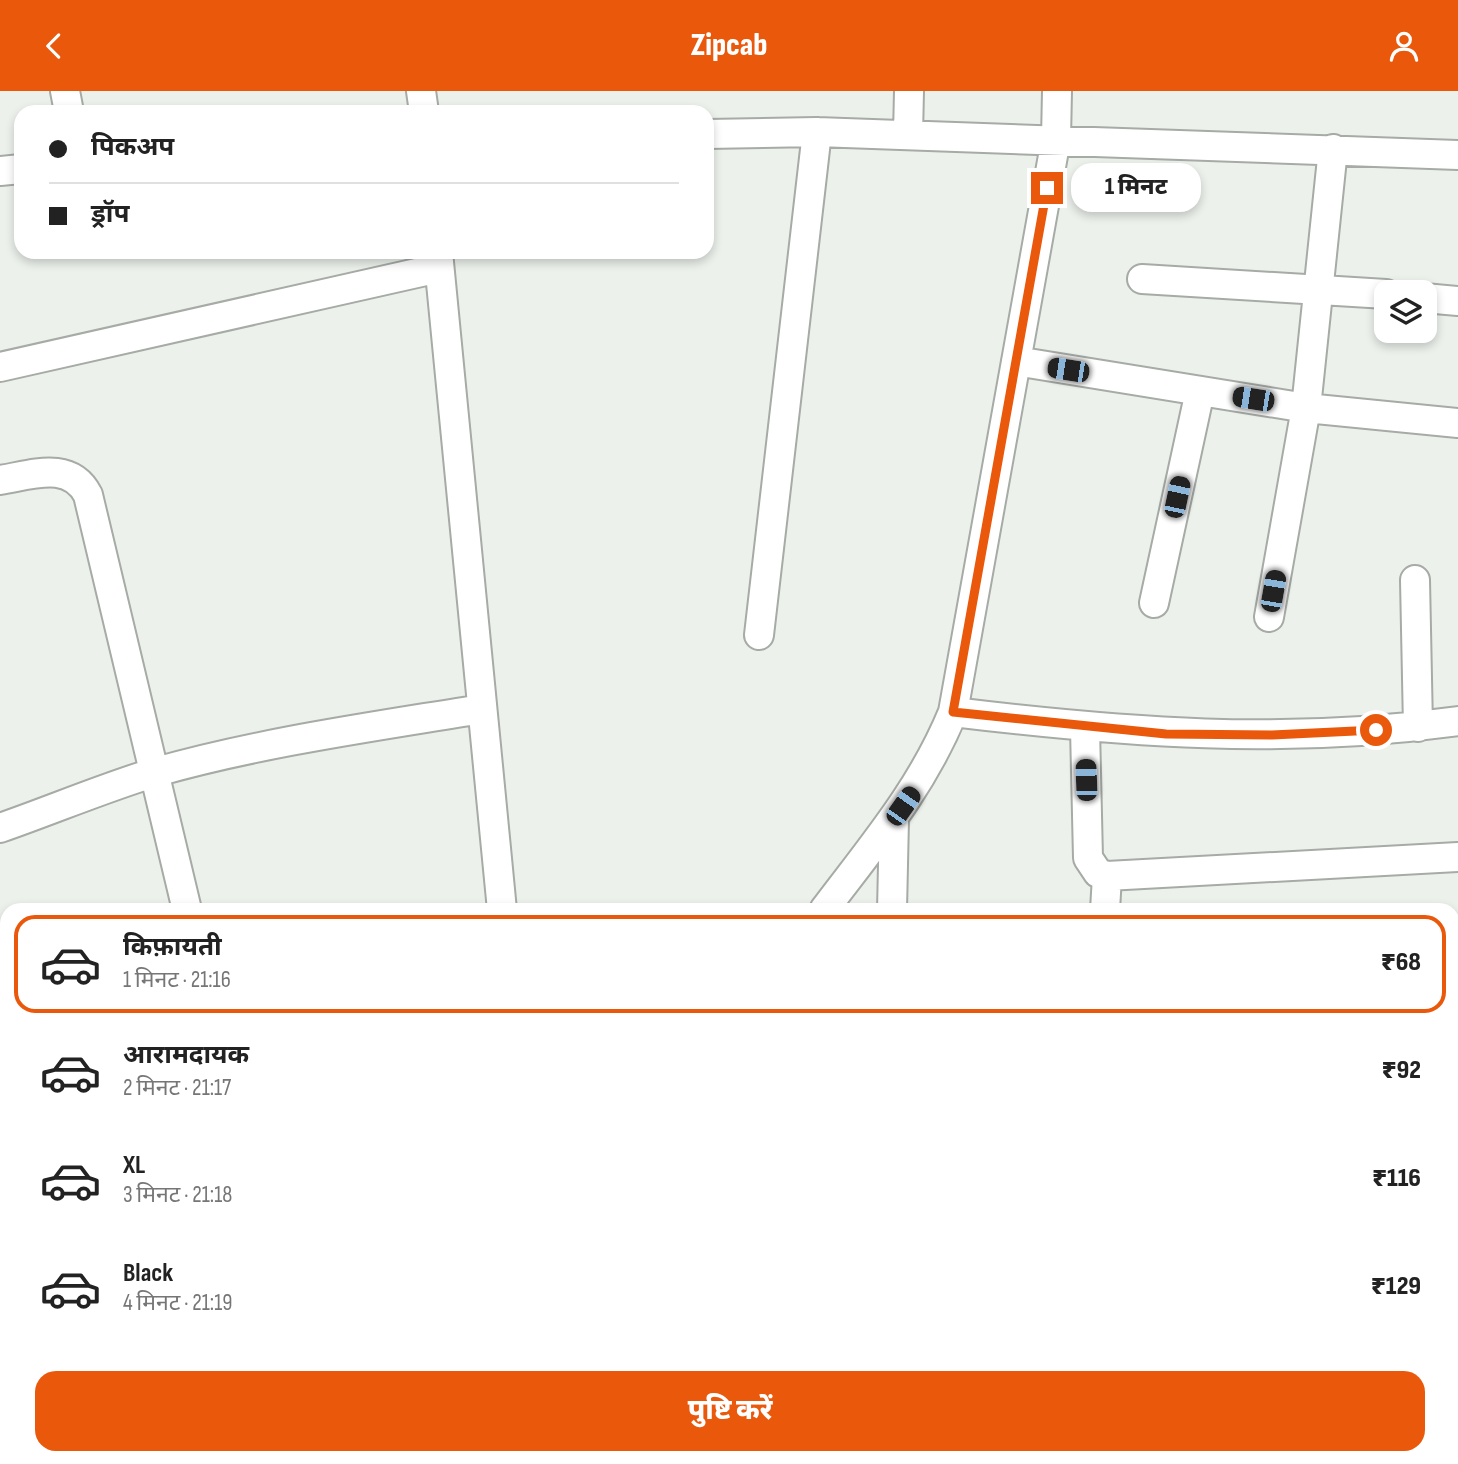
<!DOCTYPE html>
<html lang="hi">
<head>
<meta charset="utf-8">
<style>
	:root { --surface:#fff; --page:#f6f6f6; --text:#222; --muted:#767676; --line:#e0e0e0; --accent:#ea580c }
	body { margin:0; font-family:"Sofia Sans Condensed","Noto Sans Devanagari",sans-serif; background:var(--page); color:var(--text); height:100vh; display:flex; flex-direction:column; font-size:26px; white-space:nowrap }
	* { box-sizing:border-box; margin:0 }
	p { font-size:23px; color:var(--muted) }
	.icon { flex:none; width:38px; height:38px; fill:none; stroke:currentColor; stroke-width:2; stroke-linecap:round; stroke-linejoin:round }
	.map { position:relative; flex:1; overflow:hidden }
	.sheet { position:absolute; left:0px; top:812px; width:1460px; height:562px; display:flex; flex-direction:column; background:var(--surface); border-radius:21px 21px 0 0; box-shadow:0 4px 10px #0003 }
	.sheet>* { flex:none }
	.banner { position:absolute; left:14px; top:14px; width:700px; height:154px; border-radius:21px; box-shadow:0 4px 10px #0003; display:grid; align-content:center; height:154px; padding:0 35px; background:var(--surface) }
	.tools { position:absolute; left:1374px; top:189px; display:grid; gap:14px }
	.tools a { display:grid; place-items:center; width:63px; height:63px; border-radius:14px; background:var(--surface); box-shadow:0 4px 10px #0003; font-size:35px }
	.end { position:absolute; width:32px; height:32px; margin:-16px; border:9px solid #ea580c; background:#fff; box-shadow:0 0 0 4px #fff }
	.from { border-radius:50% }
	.bubble { position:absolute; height:49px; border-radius:21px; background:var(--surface); box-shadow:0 4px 10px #0003; font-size:23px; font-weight:800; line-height:49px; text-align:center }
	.car { position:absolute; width:21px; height:42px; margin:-21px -10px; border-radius:9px; box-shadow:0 0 5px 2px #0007; background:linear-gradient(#222 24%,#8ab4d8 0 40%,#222 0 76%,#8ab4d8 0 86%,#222 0) }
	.banner b { display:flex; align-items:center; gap:24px; height:66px; font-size:26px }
	.banner b+b { border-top:2px solid var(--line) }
	.banner i { width:18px; height:18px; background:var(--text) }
	ul { padding:12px 0 0; list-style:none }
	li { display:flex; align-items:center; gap:21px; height:98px; margin:0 14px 10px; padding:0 21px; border:4px solid transparent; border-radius:21px }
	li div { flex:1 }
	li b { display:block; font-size:26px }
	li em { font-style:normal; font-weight:800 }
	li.selected { border-color:var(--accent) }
	li>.icon { width:63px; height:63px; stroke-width:1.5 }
	.button { display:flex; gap:14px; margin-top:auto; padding:14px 35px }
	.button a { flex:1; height:80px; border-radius:21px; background:var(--accent); color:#fff; font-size:28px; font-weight:800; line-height:80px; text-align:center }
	header { display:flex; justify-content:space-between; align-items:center; height:91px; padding:0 35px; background:var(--accent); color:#fff; font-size:32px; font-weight:800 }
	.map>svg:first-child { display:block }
</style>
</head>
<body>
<header><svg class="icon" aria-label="back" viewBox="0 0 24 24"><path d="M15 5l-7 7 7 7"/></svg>Zipcab<svg class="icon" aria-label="person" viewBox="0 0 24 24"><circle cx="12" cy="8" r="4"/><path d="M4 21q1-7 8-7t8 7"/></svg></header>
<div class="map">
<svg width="1458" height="1373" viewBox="0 0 1458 1373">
	<rect width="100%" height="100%" fill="#ecf1ec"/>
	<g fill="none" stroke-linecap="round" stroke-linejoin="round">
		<g stroke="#a6aba6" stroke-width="32">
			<path id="minor" d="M65,0L69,21
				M421,0L424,21
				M707,43L817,41L1458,64
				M908,44L909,0
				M1333,58L1306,317L1458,332
				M0,80L21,78
				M438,161L502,819
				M1142,188L1386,203
				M1424,207L1458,210
				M1016,270L1306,317L1269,526
				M0,276L439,177
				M0,389C32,384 70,369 88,404L187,819
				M1415,489L1418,636
				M1154,512L1200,300
				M759,544L817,41
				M953,621L1056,48L1057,0
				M1085,637L1088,767L1098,782L1107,785L1105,819
				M0,737C52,719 103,697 156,681C262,651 372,636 481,618
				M1107,785L1458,766
				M824,819C873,754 922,697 953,621C1127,642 1284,654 1458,630
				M892,819L894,728
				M1452,910L1458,909
				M0,1040L7,1039
				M1452,1198H1458
				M824,1367L825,1373
				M1166,1367L1167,1373
				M220,1373L224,1367
				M462,1373L463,1367"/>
		</g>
		<use href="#minor" stroke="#fff" stroke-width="28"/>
	</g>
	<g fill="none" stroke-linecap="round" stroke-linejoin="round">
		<path stroke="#ea580c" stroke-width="9" d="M1047,97L953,621L1166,643L1272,644L1376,639"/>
	</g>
</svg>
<div class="tools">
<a><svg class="icon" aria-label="layers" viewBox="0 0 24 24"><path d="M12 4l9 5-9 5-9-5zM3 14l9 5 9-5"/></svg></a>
</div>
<i class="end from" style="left:1376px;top:639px"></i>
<i class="end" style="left:1047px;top:97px"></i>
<div class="bubble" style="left:1071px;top:72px;width:130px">1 मिनट</div>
<i class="car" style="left:1068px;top:279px;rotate:279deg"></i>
<i class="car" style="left:1253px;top:308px;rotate:279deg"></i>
<i class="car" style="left:1177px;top:406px;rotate:12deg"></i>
<i class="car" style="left:1273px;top:500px;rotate:10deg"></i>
<i class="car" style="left:1086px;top:689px;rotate:358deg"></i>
<i class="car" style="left:903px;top:715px;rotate:35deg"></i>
<div class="banner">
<b><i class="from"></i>पिकअप</b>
<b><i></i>ड्रॉप</b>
</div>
<section class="sheet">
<ul>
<li class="selected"><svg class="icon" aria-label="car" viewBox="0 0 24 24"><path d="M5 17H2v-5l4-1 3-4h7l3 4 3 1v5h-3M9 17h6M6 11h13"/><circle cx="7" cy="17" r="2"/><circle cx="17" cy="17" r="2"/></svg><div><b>किफ़ायती</b><p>1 मिनट · 21:16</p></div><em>₹68</em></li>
<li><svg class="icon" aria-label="car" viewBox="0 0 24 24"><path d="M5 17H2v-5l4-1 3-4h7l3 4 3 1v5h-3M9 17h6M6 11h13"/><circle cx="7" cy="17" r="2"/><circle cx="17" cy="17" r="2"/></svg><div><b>आरामदायक</b><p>2 मिनट · 21:17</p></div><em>₹92</em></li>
<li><svg class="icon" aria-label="car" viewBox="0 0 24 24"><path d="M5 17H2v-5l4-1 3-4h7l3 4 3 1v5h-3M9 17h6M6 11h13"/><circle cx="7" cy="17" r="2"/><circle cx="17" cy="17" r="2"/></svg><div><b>XL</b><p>3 मिनट · 21:18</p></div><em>₹116</em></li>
<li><svg class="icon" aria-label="car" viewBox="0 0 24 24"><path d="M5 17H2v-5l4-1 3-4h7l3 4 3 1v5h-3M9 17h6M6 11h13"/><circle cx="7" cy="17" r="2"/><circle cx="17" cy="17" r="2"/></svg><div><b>Black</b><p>4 मिनट · 21:19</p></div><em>₹129</em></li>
</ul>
<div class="button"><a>पुष्टि करें</a></div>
</section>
</div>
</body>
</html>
